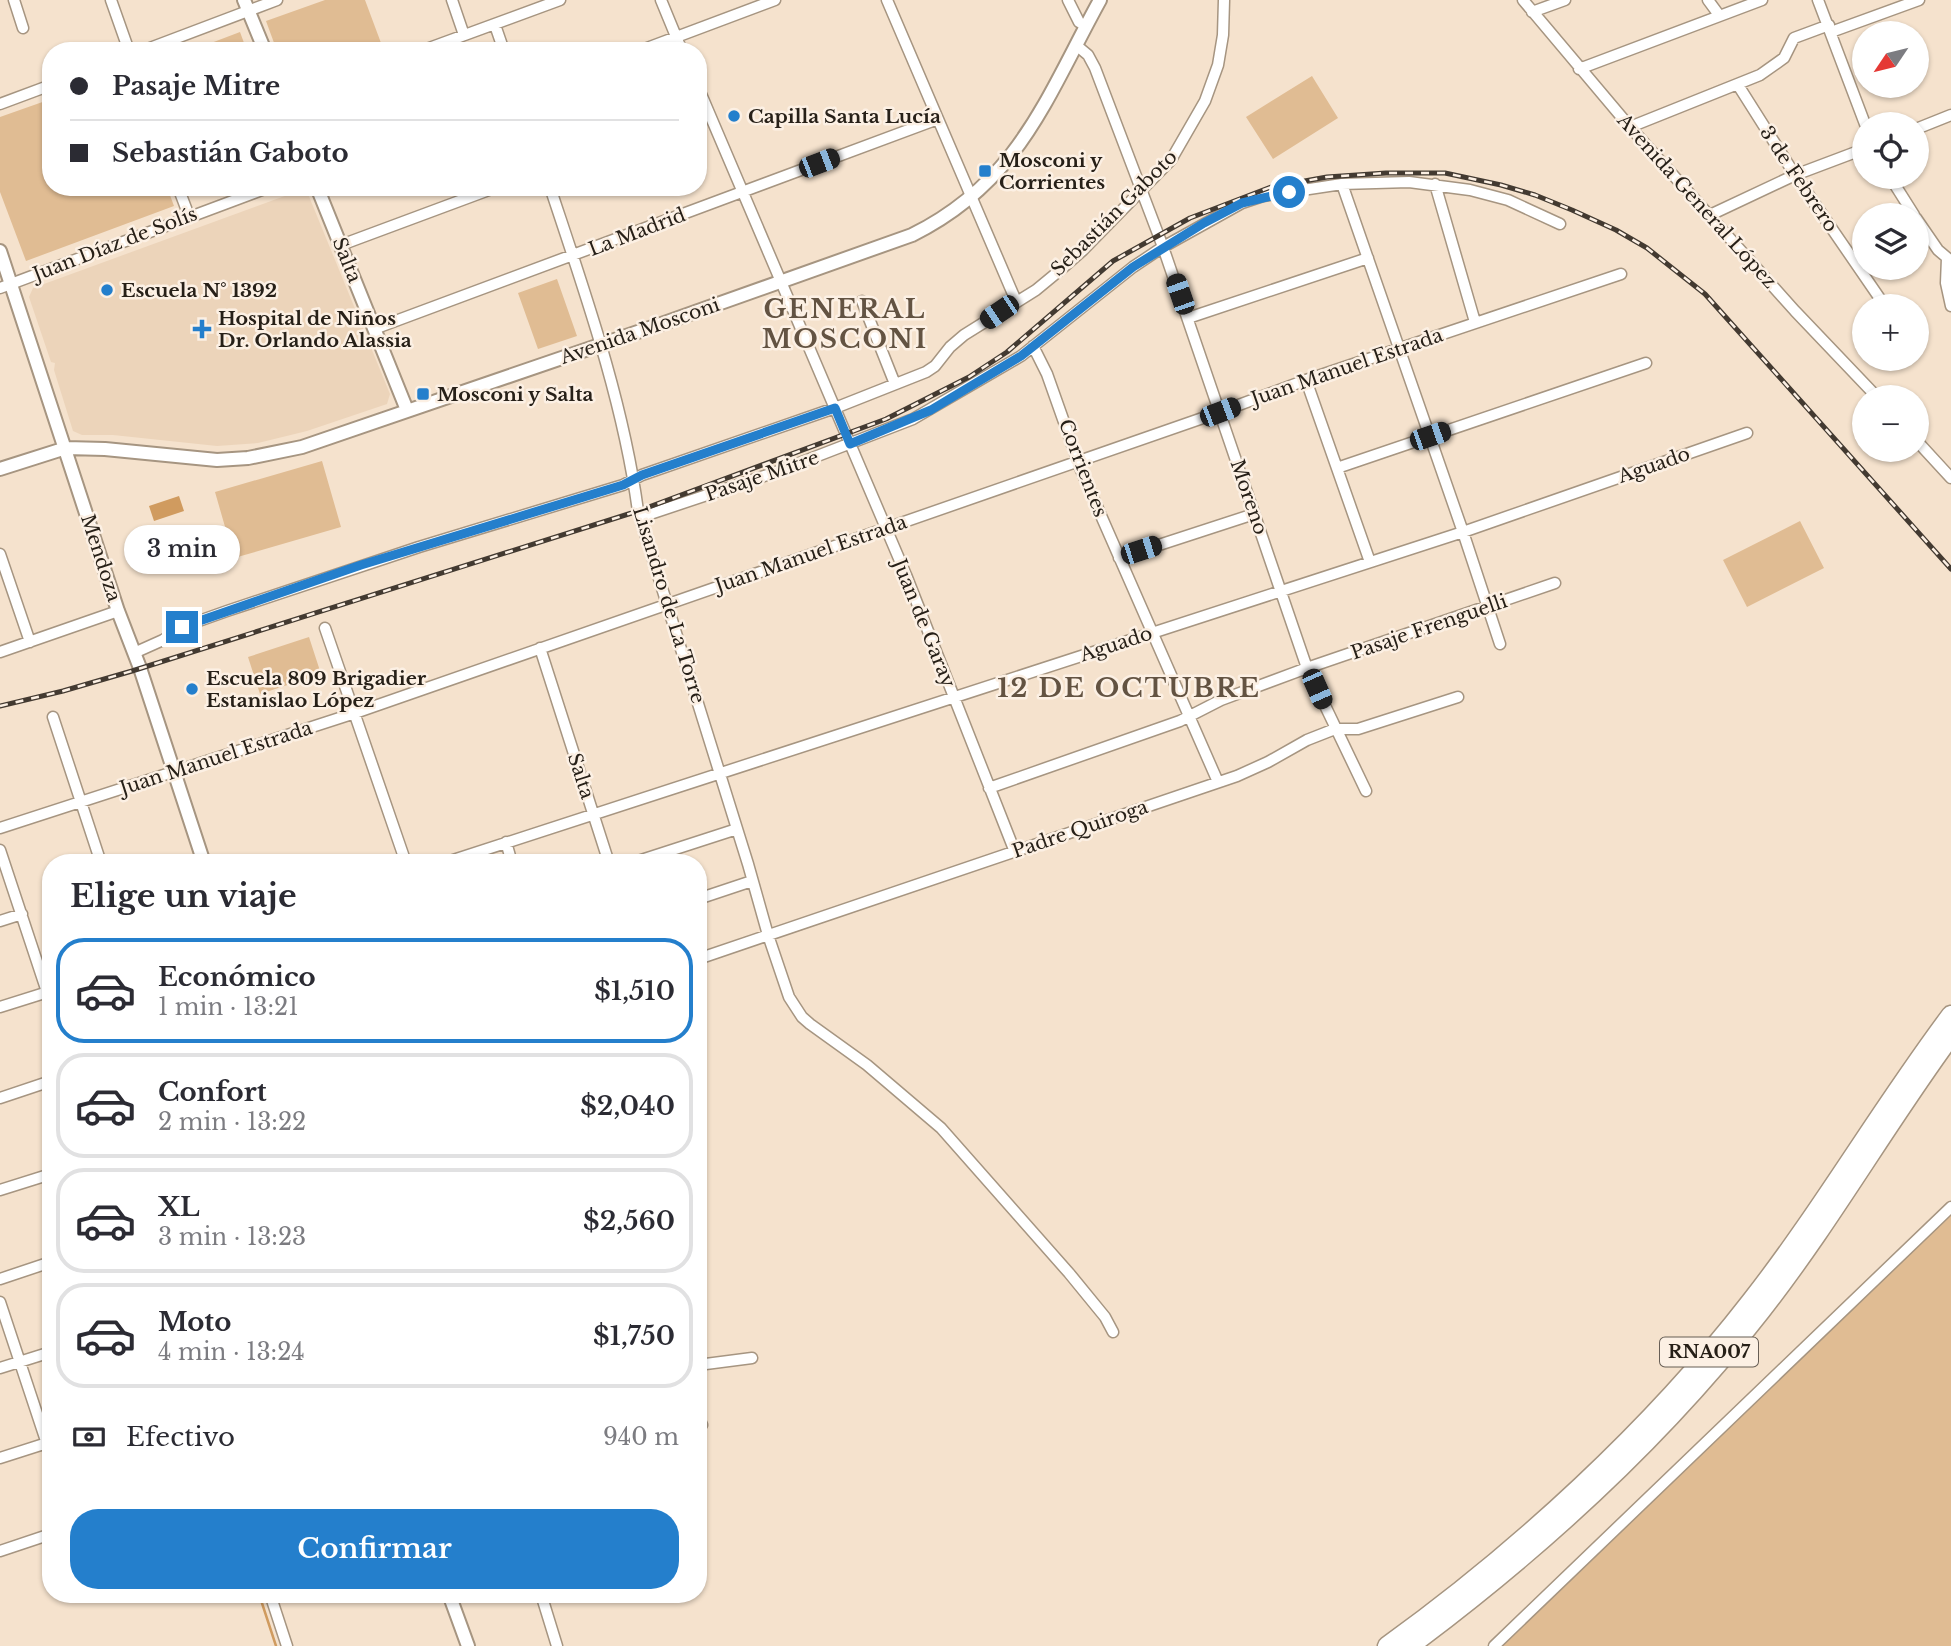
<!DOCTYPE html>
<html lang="es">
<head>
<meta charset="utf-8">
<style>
	:root { --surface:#fff; --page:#f2f2f3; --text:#2b2b33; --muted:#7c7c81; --line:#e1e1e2; --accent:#247fcc }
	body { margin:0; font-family:"Libre Baskerville",serif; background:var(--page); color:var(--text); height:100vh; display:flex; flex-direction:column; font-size:26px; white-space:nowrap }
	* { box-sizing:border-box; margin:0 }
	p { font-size:23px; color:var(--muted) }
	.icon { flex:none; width:38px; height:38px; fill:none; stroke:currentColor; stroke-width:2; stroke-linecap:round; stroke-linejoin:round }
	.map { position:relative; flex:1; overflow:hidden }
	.side { position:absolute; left:42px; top:854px; width:665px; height:749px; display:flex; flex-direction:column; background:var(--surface); border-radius:28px; box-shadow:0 2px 5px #0004 }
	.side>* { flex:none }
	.guide { position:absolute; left:42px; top:42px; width:665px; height:154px; border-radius:28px; box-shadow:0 2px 5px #0004; display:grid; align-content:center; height:154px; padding:0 28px; background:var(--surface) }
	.needle { width:46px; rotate:235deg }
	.controls { position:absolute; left:1852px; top:21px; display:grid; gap:14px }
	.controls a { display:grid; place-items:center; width:77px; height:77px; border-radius:50%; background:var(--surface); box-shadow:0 2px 5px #0004; font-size:35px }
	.end { position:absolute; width:32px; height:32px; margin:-16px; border:9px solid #247fcc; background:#fff; box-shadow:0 0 0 4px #fff }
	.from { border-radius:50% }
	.bubble { position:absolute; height:49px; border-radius:24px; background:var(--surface); box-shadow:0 2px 5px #0004; font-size:23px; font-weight:600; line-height:49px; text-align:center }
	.car { position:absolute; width:21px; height:42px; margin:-21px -10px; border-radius:9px; box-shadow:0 0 5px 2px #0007; background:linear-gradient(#222 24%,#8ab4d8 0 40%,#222 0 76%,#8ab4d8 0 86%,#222 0) }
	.guide b { display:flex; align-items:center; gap:24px; height:66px; font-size:26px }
	.guide b+b { border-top:2px solid var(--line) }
	.guide i { width:18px; height:18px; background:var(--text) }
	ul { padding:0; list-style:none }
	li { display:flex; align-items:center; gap:21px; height:105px; margin:0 14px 10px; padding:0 14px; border:4px solid var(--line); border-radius:28px }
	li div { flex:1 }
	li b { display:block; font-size:26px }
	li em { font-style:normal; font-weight:600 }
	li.current { border-color:var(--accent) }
	li>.icon { width:63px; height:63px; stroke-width:1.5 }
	h2 { padding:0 28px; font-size:32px; line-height:84px }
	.pay { display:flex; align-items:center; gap:18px; height:77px; padding:0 28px; font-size:26px }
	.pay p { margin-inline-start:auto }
	.primary-button { display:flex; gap:14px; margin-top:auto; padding:14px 28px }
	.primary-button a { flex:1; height:80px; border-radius:28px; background:var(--accent); color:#fff; font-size:28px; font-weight:600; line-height:80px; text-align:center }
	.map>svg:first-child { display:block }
</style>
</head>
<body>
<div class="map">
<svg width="1951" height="1646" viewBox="0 0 1951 1646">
	<rect width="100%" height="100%" fill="#f5e2cd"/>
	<path fill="#ecd4ba" d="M301,190L308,194L390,394L387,404L307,431L258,443L217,446L113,435H82L73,431L54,370L55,363L51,362L29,297L33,288Z"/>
	<path fill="#e0bc93" d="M325,0H365L384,51H277L266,21Z
		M240,32L247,51H190Z
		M1312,76L1338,118L1273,159L1246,117Z
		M51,99V187H167L174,206L26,261L0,192V117Z
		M557,279L577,336L538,349L518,293Z
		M322,461L341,527L234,558L215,492Z
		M1800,521L1824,568L1747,607L1723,560Z
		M309,637L321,674L260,694L248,657Z
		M1951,1210V1646H1495Z"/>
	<path fill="#d09b5f" d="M179,496L184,511L154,521L149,506Z"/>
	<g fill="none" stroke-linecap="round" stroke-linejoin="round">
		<path stroke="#d09b5f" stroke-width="2.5" d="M259,1594L276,1646"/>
		<g stroke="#a69581" stroke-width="13">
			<path id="minor" d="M14,0L23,28
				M111,0L129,51
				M452,0L464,35
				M661,0L682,51
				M887,0L1016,301
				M1068,0L1079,22L1086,26
				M1523,0L1630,127L1795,311L1877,397
				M1708,0L1719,15
				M1818,0L1865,124
				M1532,12L1565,0
				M495,25L504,51
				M1831,32L1919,0
				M1076,45L1088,55L1095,68L1163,247L1307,668L1366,791
				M142,51L277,0
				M421,51L560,0
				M639,51L775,0
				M1579,69L1762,0
				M1738,85L1795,175L1885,306
				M698,87L906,575L1015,852
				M0,104L51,85
				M1630,127L1760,75L1784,58L1794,38L1829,25
				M1916,129L1951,115
				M1890,177L1914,215
				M1342,184L1463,532L1500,644
				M1435,184L1475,322
				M178,187L189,216
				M550,187C585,293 623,400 638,511L748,864L768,935L789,997L802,1017L810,1024L867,1065L941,1128L1069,1273L1105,1317L1113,1332
				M1710,215L1795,175L1864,149
				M1916,218L1938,250L1951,261
				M341,245L497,187
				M1947,258L1946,283L1951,306
				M0,288L270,187
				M862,301L895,384
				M1188,318L1368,258
				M374,329L938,119
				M1033,346L1047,374L1081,470L1218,782
				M1306,380L1370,562
				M1916,440L1951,478
				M1337,468L1646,363
				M641,517L776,472L913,419L1021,356L1133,267L1163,247L1242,203L1263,196L1342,184L1409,182L1470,190L1508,200L1560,224
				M0,554L30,642
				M1119,558L1254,514
				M325,628L406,863
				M540,648L609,863
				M0,652L118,611
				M134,653L163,640L182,627L227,611L419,547L623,485L642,475L835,408L926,372L935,366L950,347L964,335L1036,290L1059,271L1083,250L1171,160L1205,101L1218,65L1223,35L1224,0
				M53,717L101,863
				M989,788L1180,721L1221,700L1307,668L1555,583
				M0,828L355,713L1220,412L1306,380L1621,274
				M506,842L512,863
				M0,850L51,1004
				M444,863L1463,532L1747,433
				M632,863L737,829
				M698,899L752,881
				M0,921L22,914
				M698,959L1237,776L1268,762L1307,740L1335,729H1358L1458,697
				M0,1007L51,991
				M0,1098L51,1081
				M698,1136V1140
				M0,1190L51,1174
				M0,1279L51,1262
				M0,1302L51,1456
				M698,1365L752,1358
				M0,1368L51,1352
				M698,1416L702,1425
				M0,1458L47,1443
				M0,1551L51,1534
				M270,1594L287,1646
				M541,1594L557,1646
				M1494,1646L1951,1207"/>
		</g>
		<g stroke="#a69581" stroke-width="16">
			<path id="tertiary" d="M244,0L265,51
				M317,187L407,410
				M0,251L118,611L140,668L204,863
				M0,469L66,448L105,449L217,460L248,458L302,447L667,322L912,235C1019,182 1046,98 1100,0
				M449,1594L468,1646"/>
		</g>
		<g stroke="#a69581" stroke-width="21">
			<path id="motorway" d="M1387,1646C1518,1552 1652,1429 1751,1301C1823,1209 1881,1108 1951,1015
				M1410,1646C1539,1550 1662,1438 1761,1311C1830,1223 1885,1126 1951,1036"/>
		</g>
		<use href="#minor" stroke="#fff" stroke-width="10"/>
		<use href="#tertiary" stroke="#fff" stroke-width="12"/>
		<use href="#motorway" stroke="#fff" stroke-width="18"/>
		<g stroke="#433a31" stroke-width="5">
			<path id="rail" d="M0,706L63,691L132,671L638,511L886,419L969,377L1007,352L1113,261L1190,218L1271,187L1327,177L1386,173H1445L1501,185L1535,195L1572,210L1616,230L1647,248L1705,294L1951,569"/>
		</g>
		<use href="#rail" stroke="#fcf0e4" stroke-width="2.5" stroke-dasharray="8" stroke-linecap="butt"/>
	</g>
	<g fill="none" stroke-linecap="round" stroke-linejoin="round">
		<path stroke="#247fcc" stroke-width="9" d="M182,627L361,565L623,485L642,475L835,408L850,444L931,410L1021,356L1133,267L1204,223L1242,203L1289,192"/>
	</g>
	<g fill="#247fcc" stroke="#fcf0e4" stroke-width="2.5">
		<circle cx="734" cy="116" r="7"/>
		<rect x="978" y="164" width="14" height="14" rx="3.5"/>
		<circle cx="107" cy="290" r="7"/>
		<path d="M198.5 318.5h7v7h7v7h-7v7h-7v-7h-7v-7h7z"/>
		<rect x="416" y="387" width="14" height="14" rx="3.5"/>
		<circle cx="192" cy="689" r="7"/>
	</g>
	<g text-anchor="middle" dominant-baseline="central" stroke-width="5" stroke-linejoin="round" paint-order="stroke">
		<rect fill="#fcf0e4" stroke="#675e55" stroke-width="2" x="1660" y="1337.5" width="98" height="29" rx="5"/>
		<g font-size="18" font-weight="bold" fill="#272018">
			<text x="1709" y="1352">RNA007</text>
		</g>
		<g font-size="19" font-weight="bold" fill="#272018" stroke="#fcf0e4" text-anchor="start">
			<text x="748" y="116">Capilla Santa Lucía</text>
			<text x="999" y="160">Mosconi y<tspan x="999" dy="22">Corrientes</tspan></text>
			<text x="121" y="290">Escuela N° 1392</text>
			<text x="218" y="318">Hospital de Niños<tspan x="218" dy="22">Dr. Orlando Alassia</tspan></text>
			<text x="437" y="394">Mosconi y Salta</text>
			<text x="206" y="678">Escuela 809 Brigadier<tspan x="206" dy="22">Estanislao López</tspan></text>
		</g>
		<g font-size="19" fill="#272018" stroke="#fcf0e4">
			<text transform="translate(1799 179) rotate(56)">3 de Febrero</text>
			<text transform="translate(1697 201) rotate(48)">Avenida General López</text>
			<text transform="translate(1114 213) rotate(-45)">Sebastián Gaboto</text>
			<text transform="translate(637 232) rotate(-21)">La Madrid</text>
			<text transform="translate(115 244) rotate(-21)">Juan Díaz de Solís</text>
			<text transform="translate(347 260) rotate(68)">Salta</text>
			<text transform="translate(640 331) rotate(-19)">Avenida Mosconi</text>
			<text transform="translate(1347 367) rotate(-19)">Juan Manuel Estrada</text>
			<text transform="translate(1654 465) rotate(-19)">Aguado</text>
			<text transform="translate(1083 468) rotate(69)">Corrientes</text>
			<text transform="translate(762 476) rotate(-19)">Pasaje Mitre</text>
			<text transform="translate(1249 497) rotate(71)">Moreno</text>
			<text transform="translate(811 554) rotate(-19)">Juan Manuel Estrada</text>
			<text transform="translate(101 558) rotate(72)">Mendoza</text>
			<text transform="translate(669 605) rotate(73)">Lisandro de La Torre</text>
			<text transform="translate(924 623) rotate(68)">Juan de Garay</text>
			<text transform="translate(1429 627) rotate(-19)">Pasaje Frenguelli</text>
			<text transform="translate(1116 644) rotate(-18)">Aguado</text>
			<text transform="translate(216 758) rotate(-18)">Juan Manuel Estrada</text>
			<text transform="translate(581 776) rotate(72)">Salta</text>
			<text transform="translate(1080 829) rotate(-19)">Padre Quiroga</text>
		</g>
		<g font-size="26" font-weight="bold" letter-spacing="2" fill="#635342" stroke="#fcf0e4">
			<text x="845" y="309">GENERAL<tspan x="845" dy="30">MOSCONI</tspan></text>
			<text x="1129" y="688">12 DE OCTUBRE</text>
		</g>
	</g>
</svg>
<div class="controls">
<a><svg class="needle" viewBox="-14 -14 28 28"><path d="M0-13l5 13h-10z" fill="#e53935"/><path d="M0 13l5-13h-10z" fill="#7c7c81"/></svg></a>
<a><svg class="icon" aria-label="locate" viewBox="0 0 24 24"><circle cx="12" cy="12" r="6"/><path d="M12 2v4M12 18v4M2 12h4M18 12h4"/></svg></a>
<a><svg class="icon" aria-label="layers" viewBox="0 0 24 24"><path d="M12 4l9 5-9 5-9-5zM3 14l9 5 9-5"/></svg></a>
<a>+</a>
<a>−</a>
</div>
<i class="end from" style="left:1289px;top:192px"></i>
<i class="end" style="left:182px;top:627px"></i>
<div class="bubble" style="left:124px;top:525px;width:116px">3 min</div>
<i class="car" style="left:819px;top:163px;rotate:69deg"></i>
<i class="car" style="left:1180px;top:294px;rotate:341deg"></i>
<i class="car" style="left:999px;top:312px;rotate:236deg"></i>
<i class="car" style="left:1220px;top:412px;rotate:69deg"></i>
<i class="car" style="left:1430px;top:436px;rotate:71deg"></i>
<i class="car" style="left:1141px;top:550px;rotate:72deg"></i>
<i class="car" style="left:1317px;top:689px;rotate:156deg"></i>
<div class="guide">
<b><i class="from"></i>Pasaje Mitre</b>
<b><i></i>Sebastián Gaboto</b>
</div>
<section class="side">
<h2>Elige un viaje</h2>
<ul>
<li class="current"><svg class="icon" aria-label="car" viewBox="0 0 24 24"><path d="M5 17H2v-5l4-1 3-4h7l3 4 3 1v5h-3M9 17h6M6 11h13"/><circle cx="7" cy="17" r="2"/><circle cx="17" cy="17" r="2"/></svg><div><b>Económico</b><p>1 min · 13:21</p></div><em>$1,510</em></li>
<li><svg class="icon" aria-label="car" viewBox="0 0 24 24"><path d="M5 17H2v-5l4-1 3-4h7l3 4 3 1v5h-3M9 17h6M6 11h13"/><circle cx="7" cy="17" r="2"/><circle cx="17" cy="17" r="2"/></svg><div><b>Confort</b><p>2 min · 13:22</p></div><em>$2,040</em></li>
<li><svg class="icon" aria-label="car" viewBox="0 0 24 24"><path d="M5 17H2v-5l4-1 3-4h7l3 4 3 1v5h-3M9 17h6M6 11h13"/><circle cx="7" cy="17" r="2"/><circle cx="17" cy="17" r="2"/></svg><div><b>XL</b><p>3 min · 13:23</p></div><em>$2,560</em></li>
<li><svg class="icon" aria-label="car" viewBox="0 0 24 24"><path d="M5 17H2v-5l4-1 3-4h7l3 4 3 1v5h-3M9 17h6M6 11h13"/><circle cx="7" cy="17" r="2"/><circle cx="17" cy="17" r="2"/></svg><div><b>Moto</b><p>4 min · 13:24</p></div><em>$1,750</em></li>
</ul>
<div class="pay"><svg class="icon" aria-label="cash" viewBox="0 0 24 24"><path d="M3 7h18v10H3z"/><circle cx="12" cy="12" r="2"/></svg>Efectivo<p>940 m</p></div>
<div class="primary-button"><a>Confirmar</a></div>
</section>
</div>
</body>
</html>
